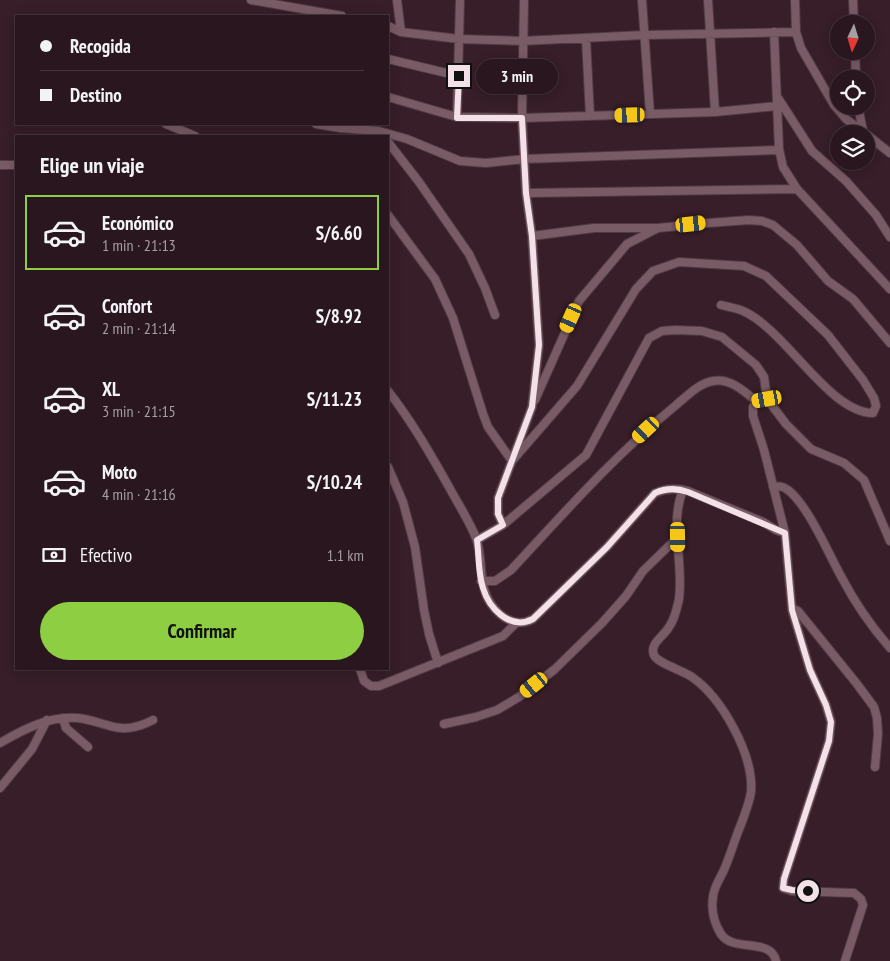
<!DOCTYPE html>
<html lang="es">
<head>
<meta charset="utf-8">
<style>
	:root { --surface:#29161e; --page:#311f27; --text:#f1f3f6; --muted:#a59fa4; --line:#45353c; --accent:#8ece43 }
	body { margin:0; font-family:"PT Sans Narrow",sans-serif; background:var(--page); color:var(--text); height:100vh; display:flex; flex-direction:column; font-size:19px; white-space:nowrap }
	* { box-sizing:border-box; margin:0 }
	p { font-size:16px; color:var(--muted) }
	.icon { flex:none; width:28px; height:28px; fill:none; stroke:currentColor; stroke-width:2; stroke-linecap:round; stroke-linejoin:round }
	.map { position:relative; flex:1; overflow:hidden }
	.details { position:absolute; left:15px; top:135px; width:374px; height:535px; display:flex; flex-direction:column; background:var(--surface); border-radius:0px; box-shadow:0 2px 12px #0003,0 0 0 1px var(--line) }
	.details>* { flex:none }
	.banner { position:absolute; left:15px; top:15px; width:374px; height:110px; border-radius:0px; box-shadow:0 2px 12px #0003,0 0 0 1px var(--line); display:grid; align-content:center; height:110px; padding:0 25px; background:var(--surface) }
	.needle { width:32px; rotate:184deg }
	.fabs { position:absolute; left:830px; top:15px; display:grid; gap:10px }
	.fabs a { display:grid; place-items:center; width:45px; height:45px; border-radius:50%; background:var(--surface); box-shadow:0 2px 12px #0003,0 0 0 1px var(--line); font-size:25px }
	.end { position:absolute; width:22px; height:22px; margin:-11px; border:6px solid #f3e1e7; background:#111; box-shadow:0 0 0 2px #111 }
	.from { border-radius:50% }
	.bubble { position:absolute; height:35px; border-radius:18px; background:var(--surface); box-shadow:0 2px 12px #0003,0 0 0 1px var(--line); font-size:16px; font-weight:600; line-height:35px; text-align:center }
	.car { position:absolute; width:15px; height:30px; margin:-15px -8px; border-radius:6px; box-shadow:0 0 4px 1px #0007; background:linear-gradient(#f5c518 24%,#345 0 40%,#f5c518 0 76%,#345 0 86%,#f5c518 0) }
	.banner b { display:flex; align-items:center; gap:18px; height:48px; font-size:19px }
	.banner b+b { border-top:1px solid var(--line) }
	.banner i { width:12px; height:12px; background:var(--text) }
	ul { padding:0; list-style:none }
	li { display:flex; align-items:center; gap:15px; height:75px; margin:0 10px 8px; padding:0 15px; border:2px solid transparent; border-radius:0px }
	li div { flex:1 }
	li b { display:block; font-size:19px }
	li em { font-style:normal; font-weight:600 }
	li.current { border-color:var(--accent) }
	li>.icon { width:45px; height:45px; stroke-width:1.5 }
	h2 { padding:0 25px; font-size:22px; line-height:60px }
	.pay { display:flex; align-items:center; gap:12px; height:55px; padding:0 25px; font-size:19px }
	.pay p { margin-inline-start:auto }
	.action { display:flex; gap:10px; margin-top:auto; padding:10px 25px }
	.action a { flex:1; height:58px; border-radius:30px; background:var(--accent); color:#111; font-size:20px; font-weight:600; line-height:58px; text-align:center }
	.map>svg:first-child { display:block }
</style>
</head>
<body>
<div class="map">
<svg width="890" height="961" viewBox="0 0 890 961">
	<rect width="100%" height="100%" fill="#371e28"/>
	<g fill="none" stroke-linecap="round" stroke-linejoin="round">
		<g stroke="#503b44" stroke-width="10">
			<path id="minor" d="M251,0L342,16
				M397,0L401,32
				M642,0L650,114
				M708,0L715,112
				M795,0L796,32L801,48L834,105L846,119L866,134
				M853,0L854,24
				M388,26L401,32L459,39L522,41L644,35L796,32
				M774,32L779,149L783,167L797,189L890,289
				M586,39L590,116
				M855,51L856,79
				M388,59L459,76
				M388,97L457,117L522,118L715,112L777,106
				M778,98L812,151L846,181L876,215L890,237
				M858,106L863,131
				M457,117L460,0
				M166,124L195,136
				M316,124L340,128L379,131L407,139L460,161L486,163L524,159L779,150
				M866,134L890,153
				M388,142L419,182L469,254L485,288L495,315
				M0,165H16
				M526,193L797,189
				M388,215L435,279L453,318L483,414L488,427L512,461L577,386L636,289L653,271L679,262L744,266L766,276L828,335L863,380L874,398L876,406L873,413C829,413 785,329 743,311C737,308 728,307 721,305
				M532,236L594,228H656
				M388,391C411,420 431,455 449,487C458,504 469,520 476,538C484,560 477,584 491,604C501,618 516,628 533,619L607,547L655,493C667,488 677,488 688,491L763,522L776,530L785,533
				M535,400L579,301L627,244L658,228L708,223L749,220L762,221L773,225L797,245L828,281L853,299L890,343
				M762,400L767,399L786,424L811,449L844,463L864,480L890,541
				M388,467L403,502L415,547L424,610L429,634L438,663
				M773,487C779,486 783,486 788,490C808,505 829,555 842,578C855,603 871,626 890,648
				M683,490C669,523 684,564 679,599C677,608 675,619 669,627C664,636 649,644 654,655C657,663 684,671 692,677C722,698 754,755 751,792C749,805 743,819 738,832C733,845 729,859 723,872C719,880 714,887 713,897C711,909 714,923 721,934C733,953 771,937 776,961
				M503,525L498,514V498L532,407L539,345L532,236L526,193L522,118L524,0
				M477,540L503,525L586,455L649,338L662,331L675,330L702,331L722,337L756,365L764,377L767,399
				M481,581H495L511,570C564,513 615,455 675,406C686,397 699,383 713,381C730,378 744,391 756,401L753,407V416L764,450L785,533L792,610L810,670L826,705L831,722L829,741L784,879L783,888L792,891L854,893L861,899L863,905L845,961
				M792,608L798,611L857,684L874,707L877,718L878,734L875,767
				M360,669L364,681L371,686H379L503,636L516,623
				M63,718L66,728L88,747
				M444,724L476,717L497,710L519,697L555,669L602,623L626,596L643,571L678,537
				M0,743C24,729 49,716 77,718C96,719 115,732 134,727C141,726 147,723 153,720
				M0,788L32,749L47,720"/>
		</g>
		<use href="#minor" stroke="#795b65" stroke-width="8"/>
	</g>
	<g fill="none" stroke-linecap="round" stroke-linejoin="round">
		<path stroke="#f3e1e7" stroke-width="6" d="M459,76L457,118H522L526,193L532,236L539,345L532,407L498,498V514L503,525L477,540C479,556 478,573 483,588C489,608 510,631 533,619L607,547L655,493C666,488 677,488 688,492L785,533L792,610L810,670L826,705L831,722L829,741L784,879L783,888L792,890L808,891"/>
	</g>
</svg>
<div class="fabs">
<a><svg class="needle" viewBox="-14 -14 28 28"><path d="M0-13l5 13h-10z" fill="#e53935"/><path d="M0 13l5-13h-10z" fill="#a59fa4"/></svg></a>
<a><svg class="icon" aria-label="locate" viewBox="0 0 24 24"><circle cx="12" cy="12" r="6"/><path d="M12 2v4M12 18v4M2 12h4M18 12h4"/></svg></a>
<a><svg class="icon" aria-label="layers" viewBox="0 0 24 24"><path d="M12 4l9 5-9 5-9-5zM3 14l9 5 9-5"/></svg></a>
</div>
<i class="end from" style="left:808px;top:891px"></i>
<i class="end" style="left:459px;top:76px"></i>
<div class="bubble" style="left:476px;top:59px;width:82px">3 min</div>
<i class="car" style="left:630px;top:115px;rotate:268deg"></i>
<i class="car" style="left:691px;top:224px;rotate:84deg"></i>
<i class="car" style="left:571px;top:318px;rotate:204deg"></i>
<i class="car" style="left:767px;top:399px;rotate:260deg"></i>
<i class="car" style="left:646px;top:430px;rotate:227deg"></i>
<i class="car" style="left:678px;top:537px;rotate:179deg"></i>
<i class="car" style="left:534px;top:685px;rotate:231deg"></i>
<div class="banner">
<b><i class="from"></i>Recogida</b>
<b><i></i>Destino</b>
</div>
<section class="details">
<h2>Elige un viaje</h2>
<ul>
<li class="current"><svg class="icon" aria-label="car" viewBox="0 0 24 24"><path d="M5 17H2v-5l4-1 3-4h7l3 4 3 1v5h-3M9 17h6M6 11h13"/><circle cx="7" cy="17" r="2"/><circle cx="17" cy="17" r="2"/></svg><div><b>Económico</b><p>1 min · 21:13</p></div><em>S/6.60</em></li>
<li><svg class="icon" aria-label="car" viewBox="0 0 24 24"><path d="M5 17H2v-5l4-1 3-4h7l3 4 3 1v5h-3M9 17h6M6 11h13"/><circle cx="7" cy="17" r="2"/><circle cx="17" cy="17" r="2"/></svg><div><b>Confort</b><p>2 min · 21:14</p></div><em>S/8.92</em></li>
<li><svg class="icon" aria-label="car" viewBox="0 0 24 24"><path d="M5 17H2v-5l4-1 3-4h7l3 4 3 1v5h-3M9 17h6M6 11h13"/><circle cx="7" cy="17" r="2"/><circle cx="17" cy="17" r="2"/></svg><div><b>XL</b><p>3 min · 21:15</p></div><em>S/11.23</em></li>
<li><svg class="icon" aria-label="car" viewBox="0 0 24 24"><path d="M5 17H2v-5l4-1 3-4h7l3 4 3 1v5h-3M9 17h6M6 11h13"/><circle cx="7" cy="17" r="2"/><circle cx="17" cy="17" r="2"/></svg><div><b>Moto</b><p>4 min · 21:16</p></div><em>S/10.24</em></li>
</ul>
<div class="pay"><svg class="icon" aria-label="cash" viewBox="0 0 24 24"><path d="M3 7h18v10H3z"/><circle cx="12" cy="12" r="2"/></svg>Efectivo<p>1.1 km</p></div>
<div class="action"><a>Confirmar</a></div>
</section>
</div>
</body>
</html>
